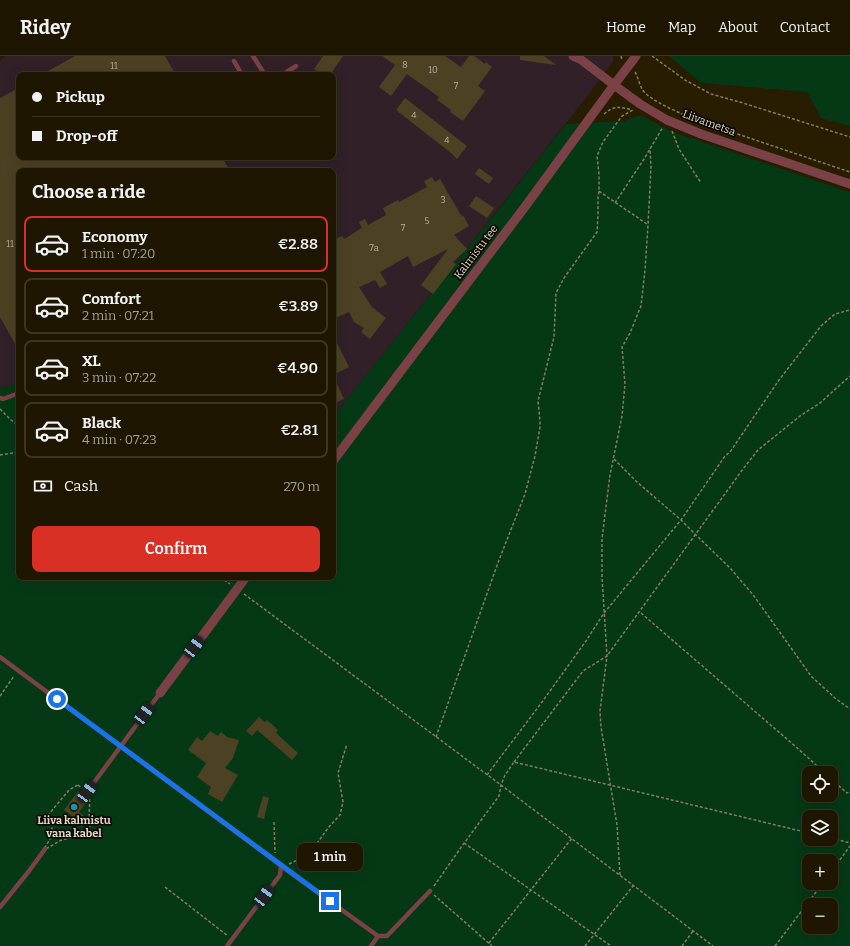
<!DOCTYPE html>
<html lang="en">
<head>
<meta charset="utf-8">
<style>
	:root { --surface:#1e1600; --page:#261f0a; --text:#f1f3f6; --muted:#a19f99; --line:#3c3522; --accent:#d93025 }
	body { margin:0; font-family:Bitter,serif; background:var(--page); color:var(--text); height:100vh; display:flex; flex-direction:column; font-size:15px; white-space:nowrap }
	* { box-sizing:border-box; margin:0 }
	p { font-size:13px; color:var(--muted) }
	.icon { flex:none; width:22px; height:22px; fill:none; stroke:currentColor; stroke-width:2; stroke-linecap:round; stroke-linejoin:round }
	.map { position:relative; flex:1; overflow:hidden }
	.panel { position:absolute; left:16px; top:112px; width:320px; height:412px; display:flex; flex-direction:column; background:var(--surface); border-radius:8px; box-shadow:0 4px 16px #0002,0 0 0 1px var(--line) }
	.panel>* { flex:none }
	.top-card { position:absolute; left:16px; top:16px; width:320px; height:88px; border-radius:8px; box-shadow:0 4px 16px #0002,0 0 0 1px var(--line); display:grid; align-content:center; height:88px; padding:0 16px; background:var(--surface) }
	.buttons { position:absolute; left:802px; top:710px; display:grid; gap:8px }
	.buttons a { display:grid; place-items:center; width:36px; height:36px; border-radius:8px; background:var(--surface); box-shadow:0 4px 16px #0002,0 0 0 1px var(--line); font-size:20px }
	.end { position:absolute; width:18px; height:18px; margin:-9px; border:5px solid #1a73e8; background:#fff; box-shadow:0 0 0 2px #fff }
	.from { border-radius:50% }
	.bubble { position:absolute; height:28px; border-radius:8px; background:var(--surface); box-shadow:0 4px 16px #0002,0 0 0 1px var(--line); font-size:13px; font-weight:600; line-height:28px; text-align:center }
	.car { position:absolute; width:12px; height:24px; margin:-12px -6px; border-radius:5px; box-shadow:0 0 3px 1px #0007; background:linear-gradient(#222 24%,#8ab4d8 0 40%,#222 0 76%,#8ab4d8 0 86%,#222 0) }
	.top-card b { display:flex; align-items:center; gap:14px; height:38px; font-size:15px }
	.top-card b+b { border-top:1px solid var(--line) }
	.top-card i { width:10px; height:10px; background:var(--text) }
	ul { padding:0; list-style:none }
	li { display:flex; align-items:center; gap:12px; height:56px; margin:0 8px 6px; padding:0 8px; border:2px solid var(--line); border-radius:8px }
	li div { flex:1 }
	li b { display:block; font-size:15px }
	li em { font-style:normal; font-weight:600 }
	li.current { border-color:var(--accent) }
	li>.icon { width:36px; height:36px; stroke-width:1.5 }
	h2 { padding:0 16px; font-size:18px; line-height:48px }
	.pay { display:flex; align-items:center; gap:10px; height:44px; padding:0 16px; font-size:15px }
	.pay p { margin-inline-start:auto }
	.primary-button { display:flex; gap:8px; margin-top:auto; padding:8px 16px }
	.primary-button a { flex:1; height:46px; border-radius:8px; background:var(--accent); color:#fff; font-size:16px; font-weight:600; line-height:46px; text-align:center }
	header { display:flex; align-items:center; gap:24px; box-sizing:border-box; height:56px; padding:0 20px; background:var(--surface); border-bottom:1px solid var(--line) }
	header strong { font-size:19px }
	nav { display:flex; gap:22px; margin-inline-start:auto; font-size:14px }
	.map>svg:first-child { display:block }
</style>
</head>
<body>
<header>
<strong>Ridey</strong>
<nav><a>Home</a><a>Map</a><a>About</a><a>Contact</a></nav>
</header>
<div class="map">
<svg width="850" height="890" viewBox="0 0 850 890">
	<rect width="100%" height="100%" fill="#281d00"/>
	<path fill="#312028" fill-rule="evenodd" d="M5,0H613V6L582,47L333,361V115H19V326L2,333L0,330V5ZM19,19H333V101H19Z"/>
	<path fill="#053916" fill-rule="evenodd" d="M669,0H850V70L821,62L807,36L701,27Z
		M640,59L673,76L850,136V890H0V330L2,333L19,326V521H333V361L566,68L624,65ZM809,717H831V739H809ZM809,761H831V783H809ZM809,805H831V827H809ZM809,849H831V871H809Z"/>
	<path fill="#4d4124" d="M75,0H165L176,19H41Z
		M323,0H343L330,19H322L314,13Z
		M382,0H445L461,11L469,0H474L485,8L486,6L492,11L478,30L485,35L463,65L450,56L451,54L437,44L439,41L407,18L391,40L379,31L395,9Z
		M520,0H544L556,9L520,4Z
		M19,32V101H222L230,115H19V295L0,261V42Z
		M405,42L467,90L457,103L451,97L396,54Z
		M479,112L493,122L489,128L475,118Z
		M432,121L435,126L440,123L462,161L463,159L469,170L454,179L467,193L453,206L456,208L433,238L421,229L448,193L413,211L408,200L380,216L387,228L380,232L375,224L359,231L372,251L386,262L370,283L361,276L364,272L354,266L349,256L333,263V184L342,180L344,183L362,172L359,166L365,163L368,169L386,159L383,152L398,144L399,146L427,131L424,125Z
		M476,140L494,152L487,162L469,150Z
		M333,279L349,311L333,319L344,343L333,348Z
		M259,661L265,666L267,664L278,674L276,677L298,697L292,704L257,674L252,680L246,675Z
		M210,675L218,680L221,676L227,681L239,684L233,702L225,712L238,719L222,746L208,738L211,731L197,721L206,707L188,694L197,681L202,685Z
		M78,735L89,743L79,756L88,763L81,771L70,763L72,760L64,754Z
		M263,740L269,742L264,763L257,761Z"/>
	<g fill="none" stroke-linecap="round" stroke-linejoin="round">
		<path stroke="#857c66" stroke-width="1.5" stroke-dasharray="3 2" stroke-linecap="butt" d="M621,0L622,4
			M652,0L685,24L711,38L743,47L850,81
			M635,16C638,21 639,28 642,33C649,45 683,58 696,64L850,116
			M604,58C614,49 621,51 632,54
			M672,75L679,93L701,127
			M599,135C615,147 632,157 648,169
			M615,147L644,103L663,71
			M0,353L11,364L19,370
			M0,399L19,396
			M614,403L637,426L681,464L696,479L730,512L754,540L811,620L835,642L850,653
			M220,521L230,528
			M244,538L501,729L713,890
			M641,557L795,690L825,717
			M0,640L14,620
			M436,681L499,504L525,438L535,400L540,371V365L538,345L554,281L556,237L564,222L597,176L598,159V141L599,135V118L597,100L603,86L622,60L633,54
			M514,706L583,615L607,600L743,413L758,394L800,360L820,347L850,320
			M487,719L542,646L586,585L604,557L681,464L725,400L730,396L779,324L821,270L835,258L850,254
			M831,723L847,737L850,735
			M78,729L90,738L89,764C95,780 72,781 62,784C56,786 51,791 45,793V791L49,785L53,776L49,763V758L69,734Z
			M274,766L275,797
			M831,782L850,787
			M464,787L611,890
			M289,808L300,803L318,786L328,772L340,759L343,746L338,717L347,688
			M831,816L850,790
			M620,819L617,769L601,671L600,655L607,600L602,521V483L610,419L622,360L625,328L622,291L630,277L641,250L645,214L648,169L651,111L650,92
			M434,830L462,790L499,740L501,729L505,719L514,706L809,777
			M165,831L228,880
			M434,839L492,890
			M489,887L572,782
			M585,890L633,830
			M682,890L693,875
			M775,890L823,827"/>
		<path stroke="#7a4247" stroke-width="4.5" d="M253,0L265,19
			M234,5L242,19
			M282,19L296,10
			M0,342L3,343L19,337
			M0,601L275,805L281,810L378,880H387L430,835
			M87,736L160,637
			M0,851L29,815L45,793
			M227,890L280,819L281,810
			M371,890L378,880"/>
		<path stroke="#7a4247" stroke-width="9" d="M573,0L580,3L614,29L640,48L667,64L701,78L850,128
			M333,405L527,148L614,29L636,0
			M160,637L246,521"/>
	</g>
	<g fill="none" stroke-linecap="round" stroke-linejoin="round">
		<path stroke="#1a73e8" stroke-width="5" d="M57,643L330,845"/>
	</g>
	<circle fill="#0f9aa8" stroke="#0d0801" stroke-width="1.5" cx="74" cy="751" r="4"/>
	<g text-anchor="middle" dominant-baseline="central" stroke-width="3.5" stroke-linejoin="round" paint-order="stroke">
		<g font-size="9" fill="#bab29e">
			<text x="405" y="9">8</text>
			<text x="114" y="10">11</text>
			<text x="433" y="14">10</text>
			<text x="456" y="30">7</text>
			<text x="414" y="59">4</text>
			<text x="447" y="84">4</text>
			<text x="443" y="144">3</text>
			<text x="427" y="165">5</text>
			<text x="403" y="172">7</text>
			<text x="10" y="188">11</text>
			<text x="374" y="192">7a</text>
		</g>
		<g font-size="11" fill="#ded8c7" stroke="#0d0801">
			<text transform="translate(709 67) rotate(20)">Liivametsa</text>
			<text transform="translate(476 196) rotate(-53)">Kalmistu tee</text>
		</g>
		<g font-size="11" font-weight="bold" fill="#ded8c7" stroke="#0d0801">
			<text x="74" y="764">Liiva kalmistu<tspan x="74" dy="13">vana kabel</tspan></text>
		</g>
	</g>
</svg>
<div class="buttons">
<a><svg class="icon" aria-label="locate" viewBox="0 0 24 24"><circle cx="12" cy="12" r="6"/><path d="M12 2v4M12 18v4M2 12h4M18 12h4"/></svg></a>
<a><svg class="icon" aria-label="layers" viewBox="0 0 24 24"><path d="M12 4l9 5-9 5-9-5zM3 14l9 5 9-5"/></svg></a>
<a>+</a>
<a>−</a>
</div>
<i class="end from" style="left:57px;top:643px"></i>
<i class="end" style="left:330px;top:845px"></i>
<div class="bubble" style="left:297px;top:787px;width:66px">1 min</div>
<i class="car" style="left:194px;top:591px;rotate:37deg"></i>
<i class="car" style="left:144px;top:658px;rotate:37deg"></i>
<i class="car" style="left:87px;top:736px;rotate:36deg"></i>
<i class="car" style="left:264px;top:840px;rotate:37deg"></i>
<div class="top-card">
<b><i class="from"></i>Pickup</b>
<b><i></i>Drop-off</b>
</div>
<section class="panel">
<h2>Choose a ride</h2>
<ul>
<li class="current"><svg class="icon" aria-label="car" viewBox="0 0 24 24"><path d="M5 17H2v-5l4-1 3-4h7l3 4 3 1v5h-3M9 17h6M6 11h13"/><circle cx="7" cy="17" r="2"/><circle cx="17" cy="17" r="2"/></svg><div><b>Economy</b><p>1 min · 07:20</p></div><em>€2.88</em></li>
<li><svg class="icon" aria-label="car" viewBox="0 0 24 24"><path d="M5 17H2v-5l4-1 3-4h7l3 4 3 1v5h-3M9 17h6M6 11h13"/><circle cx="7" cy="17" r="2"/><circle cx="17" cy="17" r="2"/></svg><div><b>Comfort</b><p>2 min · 07:21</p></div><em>€3.89</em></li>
<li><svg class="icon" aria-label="car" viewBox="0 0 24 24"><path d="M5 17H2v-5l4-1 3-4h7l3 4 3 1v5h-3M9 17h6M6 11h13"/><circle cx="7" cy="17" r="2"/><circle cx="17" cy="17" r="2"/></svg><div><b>XL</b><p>3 min · 07:22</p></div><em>€4.90</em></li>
<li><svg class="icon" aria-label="car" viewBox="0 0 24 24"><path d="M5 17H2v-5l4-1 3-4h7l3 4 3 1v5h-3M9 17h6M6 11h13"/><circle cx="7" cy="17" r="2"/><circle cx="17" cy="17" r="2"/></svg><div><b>Black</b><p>4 min · 07:23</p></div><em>€2.81</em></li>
</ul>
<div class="pay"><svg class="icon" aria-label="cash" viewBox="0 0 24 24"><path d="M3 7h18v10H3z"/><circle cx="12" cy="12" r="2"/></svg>Cash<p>270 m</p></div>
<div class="primary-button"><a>Confirm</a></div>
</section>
</div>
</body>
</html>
